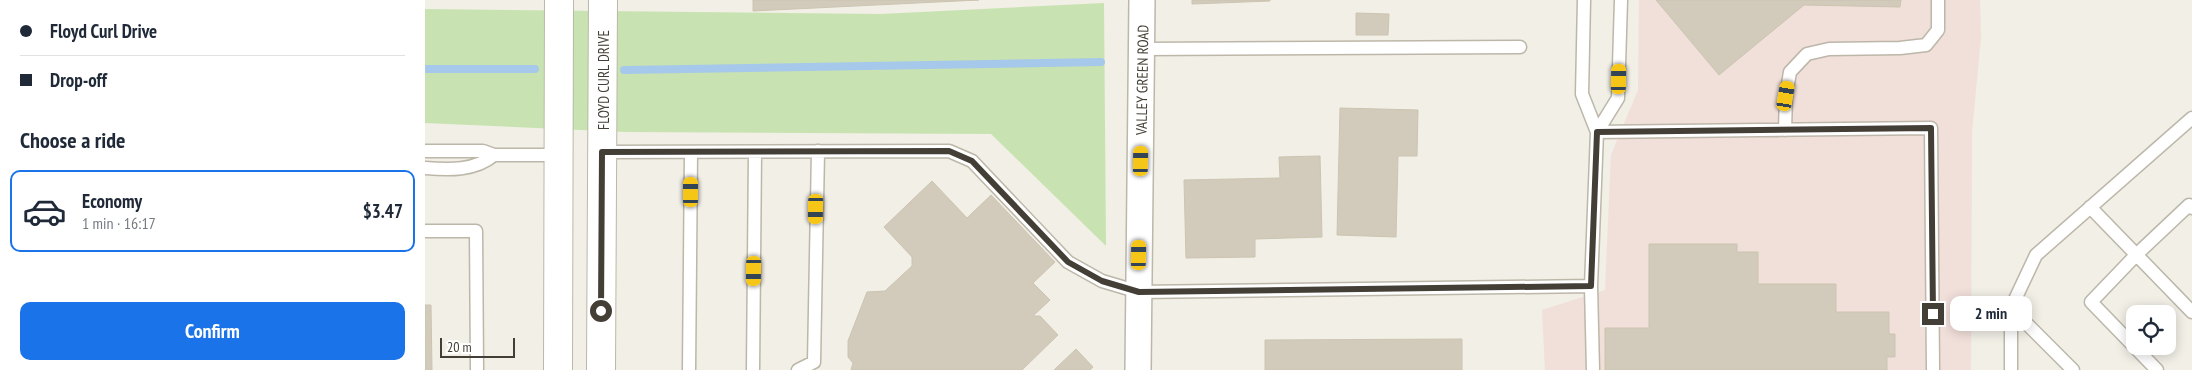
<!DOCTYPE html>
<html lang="en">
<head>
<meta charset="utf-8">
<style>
	:root { --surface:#fff; --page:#f6f6f7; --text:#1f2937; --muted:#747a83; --line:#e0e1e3; --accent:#1a73e8 }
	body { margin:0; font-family:"PT Sans Narrow",sans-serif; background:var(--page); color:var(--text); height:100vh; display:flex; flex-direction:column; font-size:19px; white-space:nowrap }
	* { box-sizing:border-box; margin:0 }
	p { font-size:16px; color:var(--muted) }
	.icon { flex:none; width:28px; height:28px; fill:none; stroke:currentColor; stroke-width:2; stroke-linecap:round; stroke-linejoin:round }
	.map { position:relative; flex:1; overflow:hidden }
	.details { display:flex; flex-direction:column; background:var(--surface); width:425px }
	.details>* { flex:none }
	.hud { display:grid; align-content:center; height:110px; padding:0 20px; background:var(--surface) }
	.tools { position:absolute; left:1701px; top:305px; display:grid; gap:10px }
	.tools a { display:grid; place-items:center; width:50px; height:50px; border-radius:10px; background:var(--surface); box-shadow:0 2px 12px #0003; font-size:25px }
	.scale { position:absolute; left:15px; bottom:12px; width:75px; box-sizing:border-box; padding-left:5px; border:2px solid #443f36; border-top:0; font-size:14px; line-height:18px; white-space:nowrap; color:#443f36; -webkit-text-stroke:4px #fff; paint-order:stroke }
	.end { position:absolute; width:22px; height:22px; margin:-11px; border:6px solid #443f36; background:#fff; box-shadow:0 0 0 2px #fff }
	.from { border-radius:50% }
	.bubble { position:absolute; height:35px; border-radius:10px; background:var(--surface); box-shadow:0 2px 12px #0003; font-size:16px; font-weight:600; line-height:35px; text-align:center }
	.car { position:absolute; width:15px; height:30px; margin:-15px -8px; border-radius:6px; box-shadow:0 0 4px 1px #0007; background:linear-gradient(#f5c518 24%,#345 0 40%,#f5c518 0 76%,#345 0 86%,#f5c518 0) }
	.hud b { display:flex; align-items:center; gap:18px; height:48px; font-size:19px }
	.hud b+b { border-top:1px solid var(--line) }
	.hud i { width:12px; height:12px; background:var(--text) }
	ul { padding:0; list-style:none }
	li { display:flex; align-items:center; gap:15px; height:82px; margin:0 10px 8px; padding:0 10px; border:2px solid transparent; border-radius:10px }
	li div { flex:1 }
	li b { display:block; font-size:19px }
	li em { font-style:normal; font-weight:600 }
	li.selected { border-color:var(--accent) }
	li>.icon { width:45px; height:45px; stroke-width:1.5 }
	h2 { padding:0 20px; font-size:22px; line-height:60px }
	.action { display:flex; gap:10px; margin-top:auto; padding:10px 20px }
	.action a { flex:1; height:58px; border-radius:10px; background:var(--accent); color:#fff; font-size:20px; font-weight:600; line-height:58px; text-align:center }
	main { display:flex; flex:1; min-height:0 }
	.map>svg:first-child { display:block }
</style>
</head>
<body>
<main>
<section class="details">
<div class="hud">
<b><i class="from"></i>Floyd Curl Drive</b>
<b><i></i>Drop-off</b>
</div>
<h2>Choose a ride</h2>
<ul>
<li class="selected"><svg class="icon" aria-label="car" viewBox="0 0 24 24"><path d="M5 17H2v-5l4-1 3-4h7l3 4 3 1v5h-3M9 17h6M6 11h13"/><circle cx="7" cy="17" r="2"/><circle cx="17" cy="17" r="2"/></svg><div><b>Economy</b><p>1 min · 16:17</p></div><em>$3.47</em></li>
</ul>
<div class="action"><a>Confirm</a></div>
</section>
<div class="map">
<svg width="1767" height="370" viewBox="0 0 1767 370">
	<rect width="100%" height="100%" fill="#f1efe6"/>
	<path fill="#f1dfda" d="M1214,0H1555L1556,38L1547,132L1546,370H1120L1117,310L1180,290L1186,155L1213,90Z"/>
	<path fill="#c8e3b1" d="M679,3L681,246L566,134L201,132L0,123V9L456,14Z"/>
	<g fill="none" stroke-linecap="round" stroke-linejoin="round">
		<path stroke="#a6c8ea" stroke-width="8" d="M0,69H110
			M199,70L676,62"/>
	</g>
	<path fill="#d2cbbc" stroke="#ccc4b0" d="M328,0H554L328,11Z
		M767,0H845V1L767,4Z
		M1231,0H1476L1475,7L1379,5L1294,75Z
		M931,13L964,14L963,35H931Z
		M915,108L993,110L992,156H973L971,237L912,235Z
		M895,156L897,237L830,239V257L761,258L759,180L855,178L854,157Z
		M507,181L542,218L566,195L630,262L608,283L625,300L608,316H615L633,335L597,370H426L428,363L423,357V341L442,292L460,291L487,266V257L459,227Z
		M1224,244H1312V252H1333V284H1411V312H1464V334H1470V357H1462V370H1180V328H1224Z
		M0,305H6L7,370H0Z
		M1037,339V370H840V340Z
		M651,349L668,367L665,370H629Z"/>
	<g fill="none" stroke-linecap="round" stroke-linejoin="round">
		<g stroke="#bcb7a9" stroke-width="15">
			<path id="service" d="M1159,0L1157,94L1172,132
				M717,49L1095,47
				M1360,130L1361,96L1365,72L1382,54L1404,49L1475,48L1501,45L1513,30V0
				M1172,132L1193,98L1196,0
				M0,151H58L69,155H133
				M177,152L524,151L547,161L643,262L677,281L714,292L1166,286
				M0,168C24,170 50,171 69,155
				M1665,207L1767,312
				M0,231H51L52,370
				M1586,308L1648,370
				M264,370L266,152
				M328,370L330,152
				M373,370L389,362L393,151
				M1168,370L1166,286L1172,132L1506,128L1508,370
				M1586,370V308L1611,255L1767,118
				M1732,370L1666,302L1711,255L1764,205L1767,208"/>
		</g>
		<g stroke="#bcb7a9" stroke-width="28">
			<path id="minor" d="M713,370L717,0"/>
		</g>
		<g stroke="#bcb7a9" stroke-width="30">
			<path id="tertiary" d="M133,370L134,0
				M176,370L178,0"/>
		</g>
		<use href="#service" stroke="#fff" stroke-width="12"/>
		<use href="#minor" stroke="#fff" stroke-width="25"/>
		<use href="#tertiary" stroke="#fff" stroke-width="28"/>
	</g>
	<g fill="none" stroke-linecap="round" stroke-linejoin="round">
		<path stroke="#443f36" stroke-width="6" d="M176,311L177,152L524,151L547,161L643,262L677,281L714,292L1166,286L1172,132L1506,128L1508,314"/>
	</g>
	<g text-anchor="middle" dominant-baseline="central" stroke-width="4" stroke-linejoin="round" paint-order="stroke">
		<g font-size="15" fill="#443f36" stroke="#fff">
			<text transform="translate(178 80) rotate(-90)">FLOYD CURL DRIVE</text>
			<text transform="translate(717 80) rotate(-89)">VALLEY GREEN ROAD</text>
		</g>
	</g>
</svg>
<div class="tools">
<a><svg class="icon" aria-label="locate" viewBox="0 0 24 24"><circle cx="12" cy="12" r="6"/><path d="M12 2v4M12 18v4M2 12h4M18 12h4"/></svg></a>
</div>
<div class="scale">20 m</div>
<i class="end from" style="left:176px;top:311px"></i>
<i class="end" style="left:1508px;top:314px"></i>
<div class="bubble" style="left:1525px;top:296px;width:82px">2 min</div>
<i class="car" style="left:1194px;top:79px;rotate:1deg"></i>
<i class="car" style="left:1361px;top:96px;rotate:10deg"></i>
<i class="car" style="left:716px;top:161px;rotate:1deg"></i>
<i class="car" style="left:266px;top:192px;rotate:0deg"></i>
<i class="car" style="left:391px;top:209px;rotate:181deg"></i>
<i class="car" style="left:714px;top:255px;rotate:1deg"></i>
<i class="car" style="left:329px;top:271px;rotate:181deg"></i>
</div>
</main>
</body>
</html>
